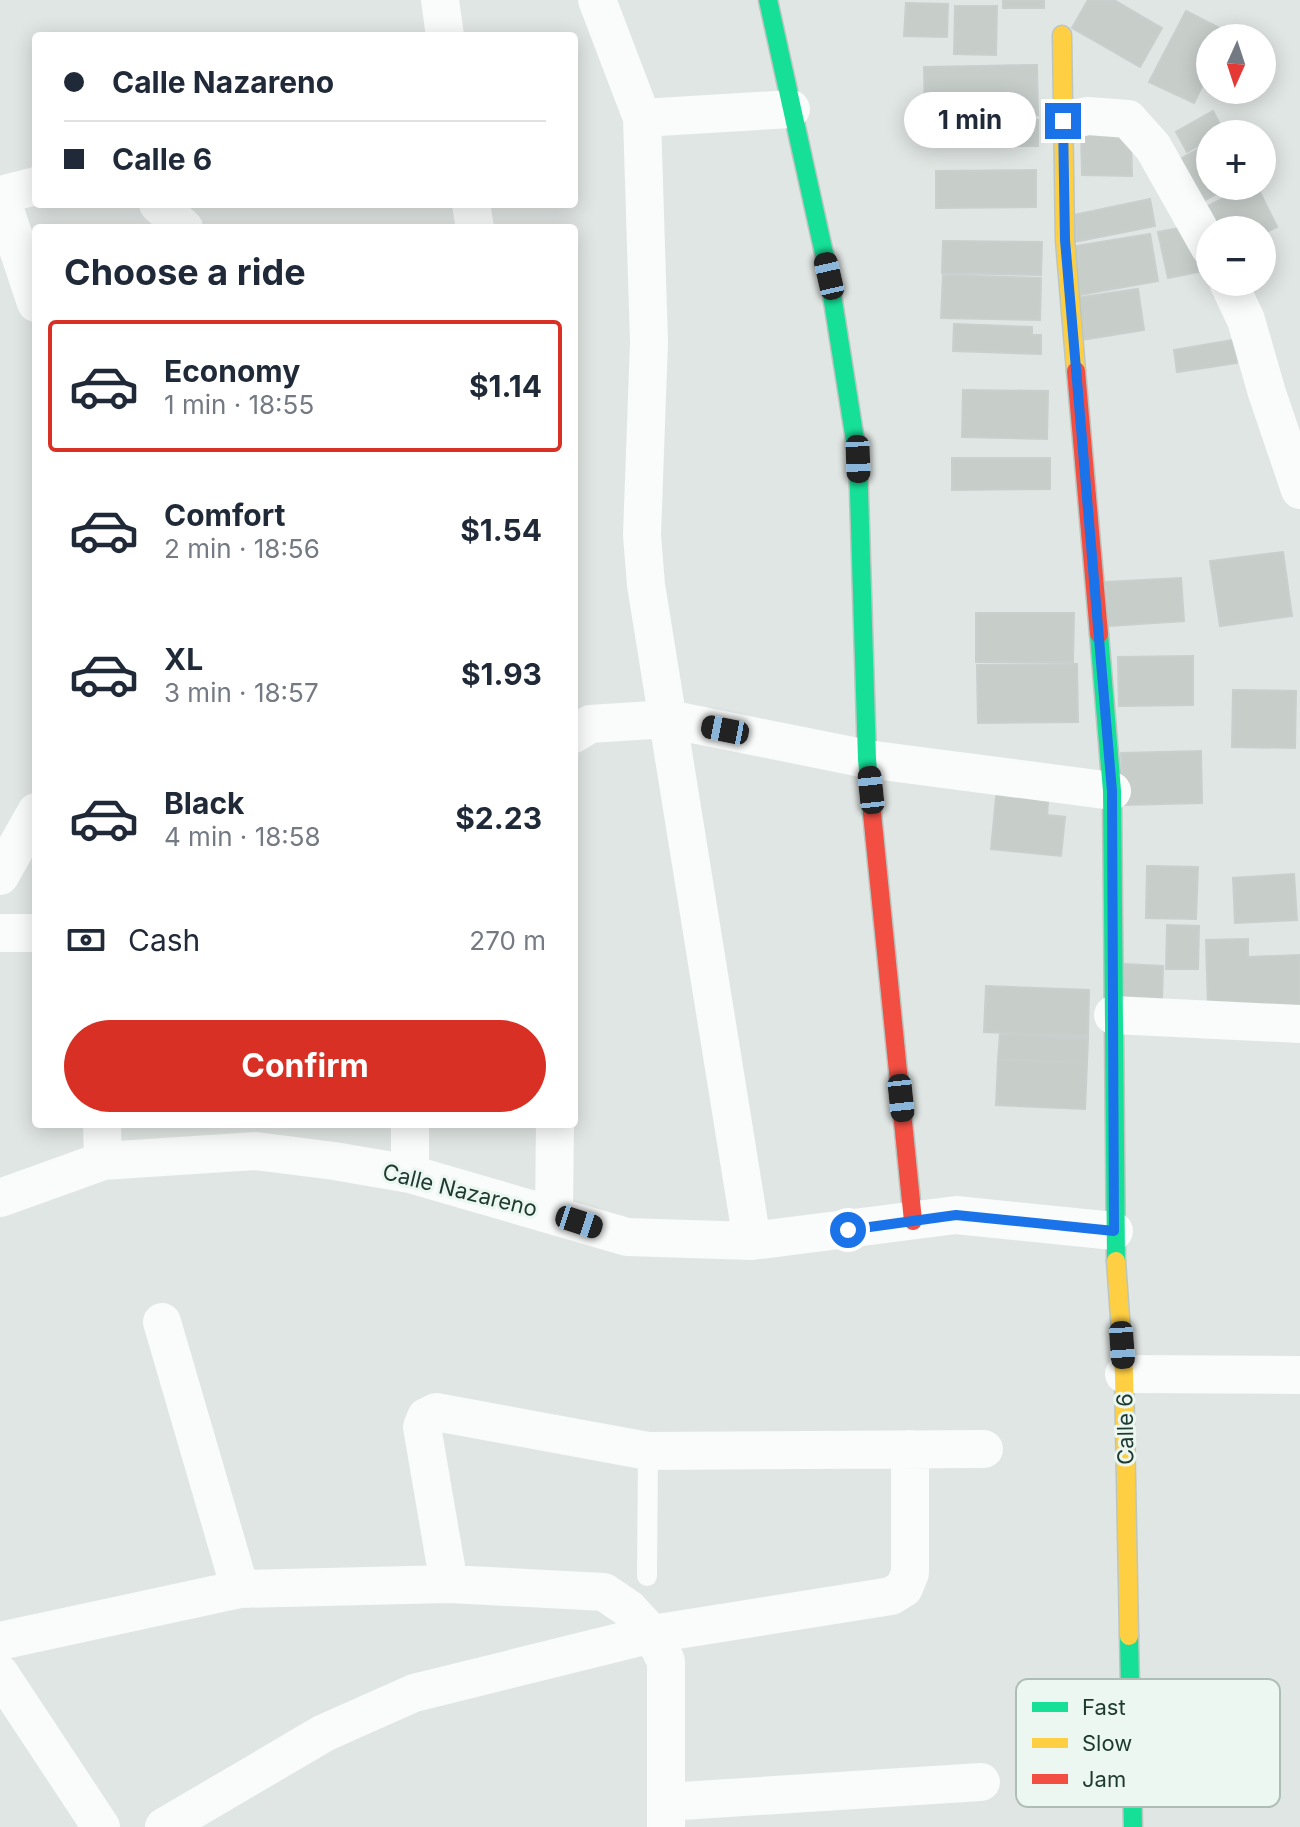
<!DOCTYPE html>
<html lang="en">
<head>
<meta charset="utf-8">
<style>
	:root { --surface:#fff; --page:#f6f6f7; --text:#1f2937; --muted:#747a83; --line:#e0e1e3; --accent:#d93025 }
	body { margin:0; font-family:Inter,sans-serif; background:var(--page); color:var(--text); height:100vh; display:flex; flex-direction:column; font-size:30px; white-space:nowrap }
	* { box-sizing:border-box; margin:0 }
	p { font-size:26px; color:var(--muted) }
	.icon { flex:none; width:44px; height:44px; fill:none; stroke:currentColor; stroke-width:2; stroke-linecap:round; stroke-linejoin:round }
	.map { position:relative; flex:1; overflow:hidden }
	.details { position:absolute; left:32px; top:224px; width:546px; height:904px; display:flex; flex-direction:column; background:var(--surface); border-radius:8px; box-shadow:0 4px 20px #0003 }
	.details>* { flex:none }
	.banner { position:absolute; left:32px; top:32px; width:546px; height:176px; border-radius:8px; box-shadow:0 4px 20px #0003; display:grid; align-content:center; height:176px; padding:0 32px; background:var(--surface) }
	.needle { width:52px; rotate:183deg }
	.fabs { position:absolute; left:1196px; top:24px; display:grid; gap:16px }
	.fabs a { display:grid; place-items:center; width:80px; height:80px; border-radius:50%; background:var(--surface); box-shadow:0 4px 20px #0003; font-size:40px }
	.end { position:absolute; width:36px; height:36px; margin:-18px; border:10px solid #1a73e8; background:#fff; box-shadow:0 0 0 4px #fff }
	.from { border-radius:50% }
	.bubble { position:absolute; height:56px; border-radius:28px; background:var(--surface); box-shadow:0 4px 20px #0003; font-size:26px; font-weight:700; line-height:56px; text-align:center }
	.car { position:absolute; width:24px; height:48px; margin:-24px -12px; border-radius:10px; box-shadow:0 0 6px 2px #0007; background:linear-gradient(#222 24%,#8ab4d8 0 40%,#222 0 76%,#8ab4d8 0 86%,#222 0) }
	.banner b { display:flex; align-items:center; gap:28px; height:76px; font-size:30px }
	.banner b+b { border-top:2px solid var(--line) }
	.banner i { width:20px; height:20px; background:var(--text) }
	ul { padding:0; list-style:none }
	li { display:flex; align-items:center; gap:24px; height:132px; margin:0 16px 12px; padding:0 16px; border:4px solid transparent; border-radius:8px }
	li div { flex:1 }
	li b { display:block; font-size:30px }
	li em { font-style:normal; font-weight:700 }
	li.selected { border-color:var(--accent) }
	li>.icon { width:72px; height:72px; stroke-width:1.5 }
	h2 { padding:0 32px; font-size:36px; line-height:96px }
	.pay { display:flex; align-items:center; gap:20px; height:88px; padding:0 32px; font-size:30px }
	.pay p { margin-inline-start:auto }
	.action { display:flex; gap:16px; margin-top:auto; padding:16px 32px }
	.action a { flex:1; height:92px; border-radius:48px; background:var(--accent); color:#fff; font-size:32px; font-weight:700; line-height:92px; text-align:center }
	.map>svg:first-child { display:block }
</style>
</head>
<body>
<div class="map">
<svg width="1300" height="1827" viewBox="0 0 1300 1827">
	<rect width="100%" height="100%" fill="#e0e6e3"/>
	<path fill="#c7ceca" stroke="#c8cfcc" stroke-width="2" d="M1003,0H1044V8H1003Z
		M1088,0H1114L1162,28L1140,67L1072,28Z
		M906,3L948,4L947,37L904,36Z
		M955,6H997L996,55L954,54Z
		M1186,11L1229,33L1226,38H1210V70L1194,103L1149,82Z
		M1037,65L1038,115L925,117L924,67Z
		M1213,111L1224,132L1210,134V139L1187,152L1176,132Z
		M953,120H1038V146H954Z
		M1081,133H1131L1132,176L1082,175Z
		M1210,143V186H1231L1196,205L1173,163Z
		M1036,170V207L936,208V171Z
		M1248,186H1257L1277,227L1262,234V230H1213L1202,209Z
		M1150,199L1155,226L1074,242L1069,216Z
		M1179,228L1207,270L1168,278L1158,232Z
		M1150,234L1158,281L1079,295L1070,247Z
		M943,241L1042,242L1041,275L942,273Z
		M943,275L1041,278L1040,320L941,318Z
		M1138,289L1144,330L1081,340L1075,298Z
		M954,324L1032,327V335H1041V354L953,351Z
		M1233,340L1237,363L1177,372L1174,350Z
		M963,390L1048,391L1047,439L962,437Z
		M952,458H1050V489L952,490Z
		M1283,552L1292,616L1220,626L1210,561Z
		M1181,578L1184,621L1109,626L1106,582Z
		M976,613H1074L1073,662H976Z
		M1193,656V705L1119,706L1118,657Z
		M1077,664L1078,722L978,723L977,665Z
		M1233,690L1296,691L1295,748L1232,747Z
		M1201,751L1202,803L1123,805L1121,753Z
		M997,787L1049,792L1047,815L1065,817L1061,856L991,849Z
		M1147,866L1198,867L1196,919L1146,918Z
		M1294,874L1297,920L1235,923L1233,878Z
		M1167,925L1199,926L1198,969H1166Z
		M1248,939V957L1300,955V1004L1208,1007L1206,940Z
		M1124,964L1163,966L1162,1000L1122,998Z
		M986,986L1089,990L1088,1036L984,1032Z
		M1000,1034L1088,1038L1087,1063L998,1059Z
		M998,1060L1087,1063L1085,1109L996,1105Z"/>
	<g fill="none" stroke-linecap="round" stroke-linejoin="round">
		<g stroke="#bbc6c1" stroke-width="21">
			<path id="fast" d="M768,0L829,276L858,459L867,759L872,813
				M1099,634L1112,791L1116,1261
				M1129,1636L1133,1827"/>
		</g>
		<g stroke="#bbc6c1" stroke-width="21">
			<path id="slow" d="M1062,35L1065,240L1076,371
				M1116,1261L1124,1374L1129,1636"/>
		</g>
		<g stroke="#bbc6c1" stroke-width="21">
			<path id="jam" d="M1076,371L1099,634
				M872,813L913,1221"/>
		</g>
		<path stroke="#fafbfb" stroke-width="20" d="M647,1576L648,1451"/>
		<path stroke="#fafbfb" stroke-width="38" d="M440,0L445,36
			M597,0L642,118L791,109
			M642,118L649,342L642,535L646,585L752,1241
			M1063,121L1088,116L1128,119L1153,147L1210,248
			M0,195L36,303
			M0,195L36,186
			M158,204L184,228
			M471,204L475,228
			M1228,282L1246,320L1267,393L1300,490
			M574,734L590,724L668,719L867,759L1112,791
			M0,876L36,812
			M0,933H36
			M1113,1015L1300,1024
			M102,1124L103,1161
			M410,1174V1124
			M0,1198L103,1161L256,1151L334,1161L410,1174L627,1237L752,1241L956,1215L1114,1231
			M554,1214L555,1124
			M162,1322L240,1589
			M1124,1374L1300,1375
			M449,1584L422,1427L426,1417L436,1412L648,1451L984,1449
			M0,1641L240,1589L449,1584L604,1592L629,1609L652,1634L666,1661V1827
			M0,1674L101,1827
			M666,1802L981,1782
			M164,1827L324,1733L414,1693L652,1634L891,1596L904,1588L910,1573V1449"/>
		<use href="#fast" stroke="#16e098" stroke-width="18"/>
		<use href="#slow" stroke="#ffcf43" stroke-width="18"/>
		<use href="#jam" stroke="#f24e42" stroke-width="18"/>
	</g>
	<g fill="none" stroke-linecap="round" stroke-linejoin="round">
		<path stroke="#1a73e8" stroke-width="10" d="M848,1230L956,1215L1114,1231L1112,791L1065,240L1063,121"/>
	</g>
	<g text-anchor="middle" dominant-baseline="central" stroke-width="6" stroke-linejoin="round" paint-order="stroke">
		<g font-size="22" fill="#1d3a30" stroke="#ecf7f1">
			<text transform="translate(460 1190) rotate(14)">Calle Nazareno</text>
			<text transform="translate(1125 1429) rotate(-91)">Calle 6</text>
		</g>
	</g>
	<rect x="1016" y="1679" width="264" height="128" rx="12" fill="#ecf7f1" stroke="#aebeb7" stroke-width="2"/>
	<rect x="1032" y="1702" width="36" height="10" fill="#16e098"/>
	<rect x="1032" y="1738" width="36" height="10" fill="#ffcf43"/>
	<rect x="1032" y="1774" width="36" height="10" fill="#f24e42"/>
	<g font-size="22" fill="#1d3a30">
		<text x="1082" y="1715">Fast</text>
		<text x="1082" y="1751">Slow</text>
		<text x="1082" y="1787">Jam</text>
	</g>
</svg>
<div class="fabs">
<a><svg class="needle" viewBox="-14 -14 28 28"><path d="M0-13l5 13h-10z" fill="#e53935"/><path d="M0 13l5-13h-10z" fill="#747a83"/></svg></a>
<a>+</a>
<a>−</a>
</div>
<i class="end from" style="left:848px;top:1230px"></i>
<i class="end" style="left:1063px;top:121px"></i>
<div class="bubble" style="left:904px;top:92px;width:132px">1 min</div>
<i class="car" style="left:829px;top:276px;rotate:347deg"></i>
<i class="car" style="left:858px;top:459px;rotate:178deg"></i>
<i class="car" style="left:725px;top:730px;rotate:281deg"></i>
<i class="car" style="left:871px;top:790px;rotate:354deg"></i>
<i class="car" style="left:901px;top:1098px;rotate:174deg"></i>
<i class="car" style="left:579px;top:1222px;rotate:108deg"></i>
<i class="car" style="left:1122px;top:1345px;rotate:176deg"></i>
<div class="banner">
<b><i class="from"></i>Calle Nazareno</b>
<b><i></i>Calle 6</b>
</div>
<section class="details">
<h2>Choose a ride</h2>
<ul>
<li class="selected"><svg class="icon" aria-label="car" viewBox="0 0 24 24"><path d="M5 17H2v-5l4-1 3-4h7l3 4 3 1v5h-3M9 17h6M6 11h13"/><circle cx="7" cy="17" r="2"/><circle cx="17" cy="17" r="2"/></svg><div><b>Economy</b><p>1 min · 18:55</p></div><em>$1.14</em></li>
<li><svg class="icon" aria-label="car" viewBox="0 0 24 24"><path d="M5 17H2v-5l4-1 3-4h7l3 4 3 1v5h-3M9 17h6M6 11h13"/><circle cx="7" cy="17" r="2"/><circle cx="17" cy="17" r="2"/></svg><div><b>Comfort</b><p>2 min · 18:56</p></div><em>$1.54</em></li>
<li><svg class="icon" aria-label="car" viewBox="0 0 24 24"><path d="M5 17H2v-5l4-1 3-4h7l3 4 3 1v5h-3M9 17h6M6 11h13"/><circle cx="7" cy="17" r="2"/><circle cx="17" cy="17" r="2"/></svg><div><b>XL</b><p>3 min · 18:57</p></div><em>$1.93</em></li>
<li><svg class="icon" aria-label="car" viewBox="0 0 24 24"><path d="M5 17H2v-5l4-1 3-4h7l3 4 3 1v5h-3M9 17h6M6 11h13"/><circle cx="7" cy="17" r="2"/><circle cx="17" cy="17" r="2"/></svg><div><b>Black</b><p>4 min · 18:58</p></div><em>$2.23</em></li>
</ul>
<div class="pay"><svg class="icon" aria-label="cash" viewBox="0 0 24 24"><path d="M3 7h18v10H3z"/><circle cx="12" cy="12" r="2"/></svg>Cash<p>270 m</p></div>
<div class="action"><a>Confirm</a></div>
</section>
</div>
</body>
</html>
